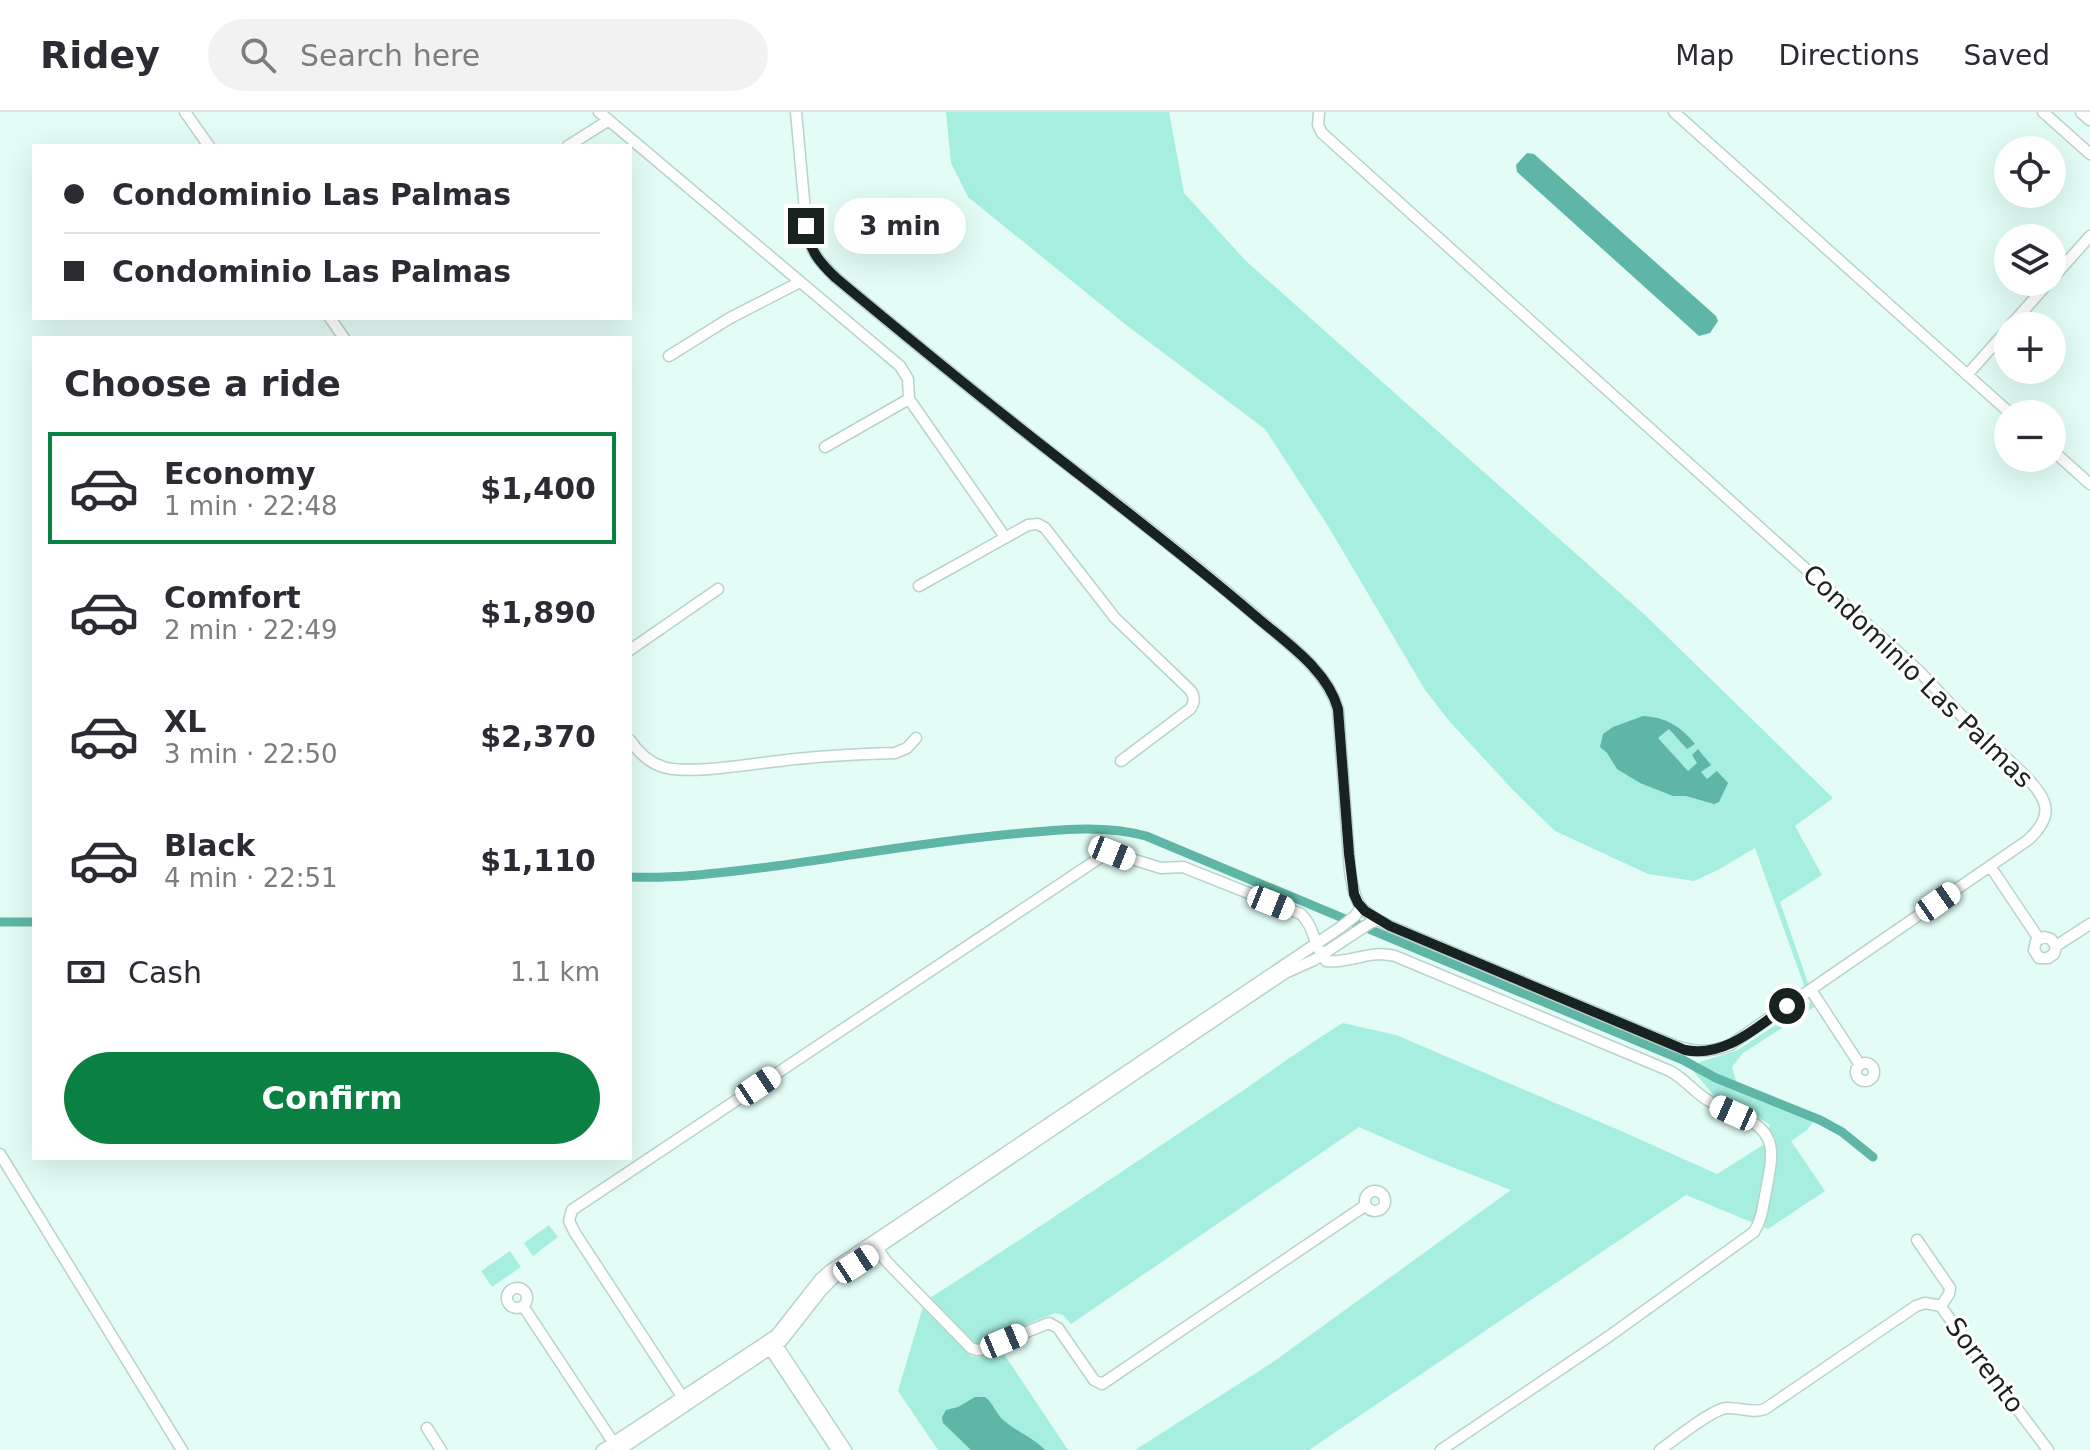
<!DOCTYPE html>
<html lang="en">
<head>
<meta charset="utf-8">
<style>
	:root { --surface:#fff; --page:#f2f2f3; --text:#2b2b33; --muted:#7c7c81; --line:#e1e1e2; --accent:#0b8043 }
	body { margin:0; font-family:"DejaVu Sans",sans-serif; background:var(--page); color:var(--text); height:100vh; display:flex; flex-direction:column; font-size:30px; white-space:nowrap }
	* { box-sizing:border-box; margin:0 }
	p { font-size:26px; color:var(--muted) }
	.icon { flex:none; width:44px; height:44px; fill:none; stroke:currentColor; stroke-width:2; stroke-linecap:round; stroke-linejoin:round }
	.map { position:relative; flex:1; overflow:hidden }
	.sheet { position:absolute; left:32px; top:224px; width:600px; height:824px; display:flex; flex-direction:column; background:var(--surface); border-radius:0px; box-shadow:0 8px 32px #0002 }
	.sheet>* { flex:none }
	.hud { position:absolute; left:32px; top:32px; width:600px; height:176px; border-radius:0px; box-shadow:0 8px 32px #0002; display:grid; align-content:center; height:176px; padding:0 32px; background:var(--surface) }
	.controls { position:absolute; left:1994px; top:24px; display:grid; gap:16px }
	.controls a { display:grid; place-items:center; width:72px; height:72px; border-radius:50%; background:var(--surface); box-shadow:0 8px 32px #0002; font-size:40px }
	.end { position:absolute; width:36px; height:36px; margin:-18px; border:10px solid #182220; background:#fff; box-shadow:0 0 0 4px #fff }
	.from { border-radius:50% }
	.bubble { position:absolute; height:56px; border-radius:28px; background:var(--surface); box-shadow:0 8px 32px #0002; font-size:26px; font-weight:700; line-height:56px; text-align:center }
	.car { position:absolute; width:24px; height:48px; margin:-24px -12px; border-radius:10px; box-shadow:0 0 6px 2px #0007; background:linear-gradient(#fff 24%,#345 0 40%,#fff 0 76%,#345 0 86%,#fff 0) }
	.hud b { display:flex; align-items:center; gap:28px; height:76px; font-size:30px }
	.hud b+b { border-top:2px solid var(--line) }
	.hud i { width:20px; height:20px; background:var(--text) }
	ul { padding:0; list-style:none }
	li { display:flex; align-items:center; gap:24px; height:112px; margin:0 16px 12px; padding:0 16px; border:4px solid transparent; border-radius:0px }
	li div { flex:1 }
	li b { display:block; font-size:30px }
	li em { font-style:normal; font-weight:700 }
	li.on { border-color:var(--accent) }
	li>.icon { width:72px; height:72px; stroke-width:1.5 }
	h2 { padding:0 32px; font-size:36px; line-height:96px }
	.pay { display:flex; align-items:center; gap:20px; height:88px; padding:0 32px; font-size:30px }
	.pay p { margin-inline-start:auto }
	.primary-button { display:flex; gap:16px; margin-top:auto; padding:16px 32px }
	.primary-button a { flex:1; height:92px; border-radius:48px; background:var(--accent); color:#fff; font-size:32px; font-weight:700; line-height:92px; text-align:center }
	header { display:flex; align-items:center; gap:48px; box-sizing:border-box; height:112px; padding:0 40px; background:var(--surface); border-bottom:2px solid var(--line) }
	header strong { font-size:38px }
	nav { display:flex; gap:44px; margin-inline-start:auto; font-size:28px }
	.search { width:560px; height:72px; background:var(--page); display:flex; align-items:center; gap:20px; box-sizing:border-box; padding:0 28px; border-radius:44px; color:var(--muted); font-size:30px }
	.map>svg:first-child { display:block }
</style>
</head>
<body>
<header>
<strong>Ridey</strong>
<div class="search"><svg class="icon" aria-label="search" viewBox="0 0 24 24"><circle cx="10" cy="10" r="6"/><path d="M15 15l6 6"/></svg>Search here</div>
<nav><a>Map</a><a>Directions</a><a>Saved</a></nav>
</header>
<div class="map">
<svg width="2090" height="1338" viewBox="0 0 2090 1338">
	<rect width="100%" height="100%" fill="#e3fdf6"/>
	<path fill="#a6eedf" d="M946,0H1169L1184,81L1246,149L1645,503L1833,686L1795,714L1822,763L1780,790L1816,894L1743,941L1732,955L1736,969L1813,1010L1807,1018L1791,1029L1825,1079L1768,1117L1686,1083L1309,1338H1135L1273,1250L1511,1078L1432,1047L1359,1015L1071,1212L1063,1203L1055,1201L976,1233L930,1186C1032,1121 1131,1053 1232,986C1269,961 1305,934 1343,911L1396,923L1621,1019L1717,1062L1763,1033L1770,1013L1756,1004L1716,986L1694,960L1700,950L1738,938L1810,890L1755,736L1718,758L1694,769L1648,762L1555,719L1513,678L1450,610L1425,578L1328,414L1265,317L1125,212L968,85L951,51Z
		M549,1113L558,1125L533,1144L524,1131Z
		M510,1139L521,1155L492,1175L481,1159Z
		M923,1195L971,1244L978,1245L1000,1236L1068,1338H938L898,1279Z"/>
	<path fill="#5fb6a6" d="M1527,41L1534,42L1716,204L1718,209L1710,221L1699,224L1517,60L1516,53Z
		M1643,604C1665,605 1681,614 1695,632L1687,637L1669,617L1658,626L1688,659L1697,651L1692,643L1698,637L1711,653L1701,660L1707,667L1717,659L1728,671L1719,690L1714,692L1686,684H1673L1640,671L1617,657L1607,641L1600,635L1603,622L1613,615Z
		M975,1285H985C993,1291 995,1299 1001,1306C1014,1319 1032,1324 1045,1338H971L943,1311L942,1305L946,1298L958,1295Z"/>
	<g fill="none" stroke-linecap="round" stroke-linejoin="round">
		<path stroke="#5fb6a6" stroke-width="9" d="M630,765C679,767 727,760 776,754C855,743 933,729 1012,722C1057,718 1103,712 1146,724L1683,948L1716,966L1820,1008L1842,1020L1873,1045
			M0,810H34"/>
		<g stroke="#b9d2cc" stroke-width="13">
			<path id="minor" d="M185,0L209,34
				M599,0L900,254L908,267L909,287L1005,425
				M796,0L807,121C811,141 822,152 836,166C902,221 968,275 1035,328C1107,384 1180,439 1250,499C1281,527 1326,555 1338,597L1350,759C1355,793 1359,799 1390,814L1676,934C1696,941 1711,940 1730,933L2028,728C2039,718 2050,705 2044,690C2037,670 2000,641 1984,626C1961,604 1940,581 1918,558L1322,21L1318,13L1319,0
				M1674,0L2011,302
				M2043,0L2090,42
				M568,34L609,8
				M2052,167L2090,124
				M330,206L344,226
				M2010,214L2049,170
				M669,244L730,206L800,170
				M1967,263L2008,217
				M825,335L909,287
				M2052,338L2090,372
				M919,474L1028,413L1038,412L1045,416L1115,506L1190,578C1195,584 1195,591 1190,597L1121,649
				M630,538L718,477
				M630,628C638,640 648,650 663,655C689,663 749,652 779,649C817,644 856,642 895,641L907,636L916,626
				M1990,754L2039,827
				M2056,834L2051,827L2044,825L2036,829L2034,838L2039,846H2048L2054,842L2056,834L2090,812
				M1811,878L1860,953
				M1856 960a9 9 0 1 1 18 0a9 9 0 1 1-18 0Z
				M0,1042L182,1338
				M1365 1089a10 10 0 1 1 20 0a10 10 0 1 1-20 0Z
				M1917,1128L1950,1176L1949,1182L1941,1194L1944,1199L2048,1338
				M876,1134L886,1149L971,1236L977,1238L984,1237L1049,1211L1058,1216L1094,1268L1102,1272L1366,1093
				M507 1186a10 10 0 1 1 20 0a10 10 0 1 1-20 0Z
				M523,1194L617,1336
				M775,1230L846,1338
				M766,1231L837,1338
				M687,1292L575,1121L569,1109L572,1098L1104,743L1112,741L1161,756L1183,755L1301,802C1315,815 1314,836 1326,849C1349,852 1371,837 1395,844L1670,959C1685,967 1695,981 1709,989C1719,996 1732,1000 1743,1005C1780,1022 1772,1045 1766,1079C1763,1093 1762,1108 1754,1120L1608,1225L1441,1338
				M427,1316L441,1338
				M602,1338L776,1223L820,1167L829,1159L1341,815L1355,804L1361,795
				M620,1338L782,1229L822,1178L834,1166L1285,861L1314,848L1370,811L1378,808
				M1660,1338C1674,1328 1711,1298 1726,1296C1740,1295 1751,1302 1765,1297L1916,1194L1925,1191L1941,1194"/>
		</g>
		<g stroke="#b9d2cc" stroke-width="15">
			<path id="major" d="M2082,0L2090,7"/>
		</g>
		<use href="#minor" stroke="#fff" stroke-width="10"/>
		<use href="#major" stroke="#fff" stroke-width="12"/>
	</g>
	<g fill="none" stroke-linecap="round" stroke-linejoin="round">
		<path stroke="#182220" stroke-width="10" d="M806,114C809,138 819,150 836,166C902,221 968,275 1035,328C1109,386 1183,442 1254,503C1285,530 1327,557 1338,597L1349,742L1354,782L1358,791L1365,799L1390,814L1685,938C1725,946 1757,915 1787,894"/>
	</g>
	<g text-anchor="middle" dominant-baseline="central" stroke-width="6" stroke-linejoin="round" paint-order="stroke">
		<g font-size="26" fill="#182220" stroke="#fff">
			<text transform="translate(1918 564) rotate(44)">Condominio Las Palmas</text>
			<text transform="translate(1985 1253) rotate(53)">Sorrento</text>
		</g>
	</g>
</svg>
<div class="controls">
<a><svg class="icon" aria-label="locate" viewBox="0 0 24 24"><circle cx="12" cy="12" r="6"/><path d="M12 2v4M12 18v4M2 12h4M18 12h4"/></svg></a>
<a><svg class="icon" aria-label="layers" viewBox="0 0 24 24"><path d="M12 4l9 5-9 5-9-5zM3 14l9 5 9-5"/></svg></a>
<a>+</a>
<a>−</a>
</div>
<i class="end from" style="left:1787px;top:894px"></i>
<i class="end" style="left:806px;top:114px"></i>
<div class="bubble" style="left:834px;top:86px;width:132px">3 min</div>
<i class="car" style="left:1112px;top:741px;rotate:112deg"></i>
<i class="car" style="left:1938px;top:790px;rotate:55deg"></i>
<i class="car" style="left:1271px;top:791px;rotate:112deg"></i>
<i class="car" style="left:758px;top:974px;rotate:56deg"></i>
<i class="car" style="left:1733px;top:1001px;rotate:294deg"></i>
<i class="car" style="left:856px;top:1152px;rotate:57deg"></i>
<i class="car" style="left:1004px;top:1229px;rotate:67deg"></i>
<div class="hud">
<b><i class="from"></i>Condominio Las Palmas</b>
<b><i></i>Condominio Las Palmas</b>
</div>
<section class="sheet">
<h2>Choose a ride</h2>
<ul>
<li class="on"><svg class="icon" aria-label="car" viewBox="0 0 24 24"><path d="M5 17H2v-5l4-1 3-4h7l3 4 3 1v5h-3M9 17h6M6 11h13"/><circle cx="7" cy="17" r="2"/><circle cx="17" cy="17" r="2"/></svg><div><b>Economy</b><p>1 min · 22:48</p></div><em>$1,400</em></li>
<li><svg class="icon" aria-label="car" viewBox="0 0 24 24"><path d="M5 17H2v-5l4-1 3-4h7l3 4 3 1v5h-3M9 17h6M6 11h13"/><circle cx="7" cy="17" r="2"/><circle cx="17" cy="17" r="2"/></svg><div><b>Comfort</b><p>2 min · 22:49</p></div><em>$1,890</em></li>
<li><svg class="icon" aria-label="car" viewBox="0 0 24 24"><path d="M5 17H2v-5l4-1 3-4h7l3 4 3 1v5h-3M9 17h6M6 11h13"/><circle cx="7" cy="17" r="2"/><circle cx="17" cy="17" r="2"/></svg><div><b>XL</b><p>3 min · 22:50</p></div><em>$2,370</em></li>
<li><svg class="icon" aria-label="car" viewBox="0 0 24 24"><path d="M5 17H2v-5l4-1 3-4h7l3 4 3 1v5h-3M9 17h6M6 11h13"/><circle cx="7" cy="17" r="2"/><circle cx="17" cy="17" r="2"/></svg><div><b>Black</b><p>4 min · 22:51</p></div><em>$1,110</em></li>
</ul>
<div class="pay"><svg class="icon" aria-label="cash" viewBox="0 0 24 24"><path d="M3 7h18v10H3z"/><circle cx="12" cy="12" r="2"/></svg>Cash<p>1.1 km</p></div>
<div class="primary-button"><a>Confirm</a></div>
</section>
</div>
</body>
</html>
